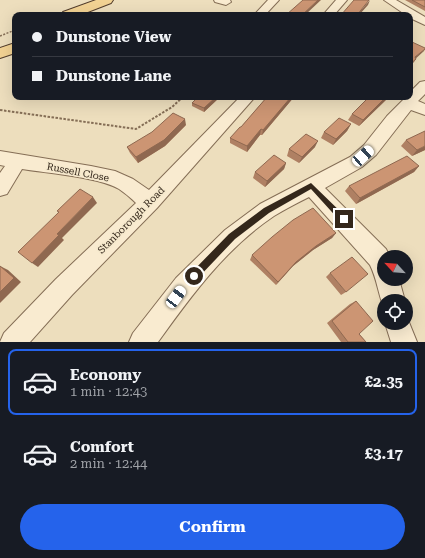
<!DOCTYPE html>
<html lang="en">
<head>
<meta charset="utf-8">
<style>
	:root { --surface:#171b24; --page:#20242c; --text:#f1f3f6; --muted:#9ea1a6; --line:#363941; --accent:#2563eb }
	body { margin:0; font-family:"Roboto Serif",serif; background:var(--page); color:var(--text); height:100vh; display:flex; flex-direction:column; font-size:15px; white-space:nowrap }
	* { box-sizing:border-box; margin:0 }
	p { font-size:13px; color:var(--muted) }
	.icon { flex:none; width:22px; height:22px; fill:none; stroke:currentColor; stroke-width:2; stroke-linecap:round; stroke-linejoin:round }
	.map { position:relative; height:342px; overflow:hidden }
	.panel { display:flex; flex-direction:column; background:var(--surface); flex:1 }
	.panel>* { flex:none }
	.top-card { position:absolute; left:12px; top:12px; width:401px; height:88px; border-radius:8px; box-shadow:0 4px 16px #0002; display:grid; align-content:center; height:88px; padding:0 20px; background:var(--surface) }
	.needle { width:26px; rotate:296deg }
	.fabs { position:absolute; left:377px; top:250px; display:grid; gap:8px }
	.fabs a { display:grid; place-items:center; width:36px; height:36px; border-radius:50%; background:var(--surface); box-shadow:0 4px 16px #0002; font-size:20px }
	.end { position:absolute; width:18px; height:18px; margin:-9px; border:5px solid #34271b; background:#fff; box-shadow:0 0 0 2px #fff }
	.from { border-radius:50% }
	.car { position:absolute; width:12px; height:24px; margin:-12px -6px; border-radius:5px; box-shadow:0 0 3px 1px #0007; background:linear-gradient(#fff 24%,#345 0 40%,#fff 0 76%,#345 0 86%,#fff 0) }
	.top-card b { display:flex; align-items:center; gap:14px; height:38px; font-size:15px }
	.top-card b+b { border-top:1px solid var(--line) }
	.top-card i { width:10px; height:10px; background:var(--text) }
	ul { padding:7px 0 0; list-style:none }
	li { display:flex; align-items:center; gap:12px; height:66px; margin:0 8px 6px; padding:0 12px; border:2px solid transparent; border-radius:8px }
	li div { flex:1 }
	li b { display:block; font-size:15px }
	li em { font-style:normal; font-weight:700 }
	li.selected { border-color:var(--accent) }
	li>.icon { width:36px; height:36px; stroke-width:1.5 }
	.primary-button { display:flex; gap:8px; margin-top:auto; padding:8px 20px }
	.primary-button a { flex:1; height:46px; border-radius:24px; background:var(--accent); color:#fff; font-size:16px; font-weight:700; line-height:46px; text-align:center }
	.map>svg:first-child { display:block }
</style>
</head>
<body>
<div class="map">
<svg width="425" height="342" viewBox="0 0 425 342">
	<rect width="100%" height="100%" fill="#eddebd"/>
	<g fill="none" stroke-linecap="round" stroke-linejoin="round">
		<g stroke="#856e56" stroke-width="2">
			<path id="minor" d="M214,0H230L231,2L226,5L215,2Z
				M268,0H279L265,15H254Z
				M336,0H347L334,15H323Z
				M384,0H396L425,17V25L410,18V15H406Z
				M425,81V94L418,101L425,104V115L411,110L376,155L362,167L325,188L386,249L390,257H384V279H399L405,301H384V308C378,293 377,279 370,265L309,197C297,203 285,209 274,216C226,248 191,296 158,342H129L133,333L176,278L225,230L260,204L350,157L364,145L387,116L406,97H410V92L420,82Z
				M240,97H255L157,208L72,295L30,342H0L4,333L56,279L136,203C131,198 125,193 119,189C99,177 47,173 22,169L7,194L0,196V173L5,166L0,165V151L91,166L115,171L133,179L149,190Z
				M406,315L417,342H391L385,323H406Z"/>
		</g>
		<g stroke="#523c2b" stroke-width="2">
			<path id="major" d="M96,0H113L111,3L80,15H61L63,12Z
				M15,43V53L0,58V48Z"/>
		</g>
		<path stroke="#856e56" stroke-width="1.5" stroke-dasharray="2 1.5" stroke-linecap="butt" d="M0,36L15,30"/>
		<path stroke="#856e56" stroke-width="2" stroke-dasharray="2.5 1.5" stroke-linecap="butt" d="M0,110L136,129L172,107L183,97"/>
		<use href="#minor" fill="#f9ebd0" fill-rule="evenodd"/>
		<use href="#major" fill="#f2d293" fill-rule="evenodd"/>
	</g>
	<path fill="#af8063" d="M405,0H425V11Z
		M198,97H220L204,112L192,106V103Z
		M267,97H294L262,135H260L247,152L230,143V138L241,127Z
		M369,97H389L359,126L348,120L352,114Z
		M351,124L347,131L333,145L321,138L324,132Z
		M186,125L165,146L138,163L130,153L127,147Z
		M406,140L425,150L412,156L401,146Z
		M315,147L299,163L287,156L289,149Z
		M286,163L284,169L265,187L253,178L255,172Z
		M419,166L414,172L356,204L345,191L349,186Z
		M336,233L332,238L313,250L293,266L276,285L250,260L252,255Z
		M330,273L346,292L341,295L326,277Z
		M356,301L359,334L366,342H341L327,323L350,304Z"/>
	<path fill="#8f6850" d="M318,0H321L305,15H302Z
		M370,0L368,5L359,15H357Z
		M425,49L424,51L413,61L415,57Z
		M416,59L414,62L410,66V64Z
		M216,97H220L204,112V108Z
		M291,97H294L262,135L263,130Z
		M386,97H389L359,126L363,120Z
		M185,119L186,125L165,146L138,163L136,157Z
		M351,124L347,131L333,145L336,139Z
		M261,129L260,135L247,152V146Z
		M318,141L315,147L299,163L302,157Z
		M425,146V150L412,156L417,150Z
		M286,163L284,169L265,187L267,181Z
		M419,166L414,172L356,204L360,198Z
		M93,197L97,203L62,238L64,240L38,267L32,263L57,234Z
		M336,233L332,238L313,250L293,266L276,285L278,282L296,262L316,246Z
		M0,266L8,270L21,282L0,303Z"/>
	<path fill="#cc9573" stroke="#8f6850" d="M303,0H318L302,15H286Z
		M354,0H369L357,15H341Z
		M412,0H425V7Z
		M412,42L425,48V49L415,57L416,59L410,64V44Z
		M198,97H216L204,108L192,103Z
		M267,97H291L263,130L261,129L247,146L230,138L240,127H241Z
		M369,97H386L363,120L352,114Z
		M173,113L185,119L164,140L136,157L127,147L152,132Z
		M339,118L351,124L336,139L324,132Z
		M425,131V146L417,150L406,140Z
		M306,134L318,141L302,157L289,149Z
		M274,155L286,163L267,181L255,172Z
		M407,156L419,166L360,198L349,186Z
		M80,189L93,197L57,234L59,235L32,263L18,252L59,212L57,211Z
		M313,208L336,233L316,246L296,262L278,282L252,255L272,237L293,220Z
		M352,257L368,274L346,292L330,273Z
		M0,266L14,278L0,292Z
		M356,301L373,321L359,334L366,342H348L332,321Z"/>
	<path fill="#34271b" d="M311,183L346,217V222H341L311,189L269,213L235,239L197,279L194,280L191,279L190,276L191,273L229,234L264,208Z"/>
	<g text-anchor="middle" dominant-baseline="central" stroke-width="3" stroke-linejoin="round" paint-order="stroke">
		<g font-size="10" fill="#34271b" stroke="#f5e8cc">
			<text transform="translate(78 172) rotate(11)">Russell Close</text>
			<text transform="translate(131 220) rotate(-45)">Stanborough Road</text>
		</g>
	</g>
</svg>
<div class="fabs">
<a><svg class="needle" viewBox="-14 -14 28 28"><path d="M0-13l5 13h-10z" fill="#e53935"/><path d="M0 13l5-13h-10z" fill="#9ea1a6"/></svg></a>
<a><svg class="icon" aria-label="locate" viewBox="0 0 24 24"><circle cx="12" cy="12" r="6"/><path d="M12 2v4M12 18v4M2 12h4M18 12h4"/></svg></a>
</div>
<i class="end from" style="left:194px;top:276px"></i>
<i class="end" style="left:344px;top:219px"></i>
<i class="car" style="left:363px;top:156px;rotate:48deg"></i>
<i class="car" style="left:176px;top:297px;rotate:37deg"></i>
<div class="top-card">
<b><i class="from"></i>Dunstone View</b>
<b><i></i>Dunstone Lane</b>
</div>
</div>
<section class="panel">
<ul>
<li class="selected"><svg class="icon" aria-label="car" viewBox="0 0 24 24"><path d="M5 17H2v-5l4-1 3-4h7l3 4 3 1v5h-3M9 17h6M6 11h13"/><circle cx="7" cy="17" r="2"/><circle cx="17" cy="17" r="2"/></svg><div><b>Economy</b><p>1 min · 12:43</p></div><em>£2.35</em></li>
<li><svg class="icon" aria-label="car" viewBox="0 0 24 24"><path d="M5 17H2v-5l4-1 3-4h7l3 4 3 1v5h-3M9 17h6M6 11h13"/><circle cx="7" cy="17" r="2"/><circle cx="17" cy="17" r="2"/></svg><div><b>Comfort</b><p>2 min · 12:44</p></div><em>£3.17</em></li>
</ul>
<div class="primary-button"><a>Confirm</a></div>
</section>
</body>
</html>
